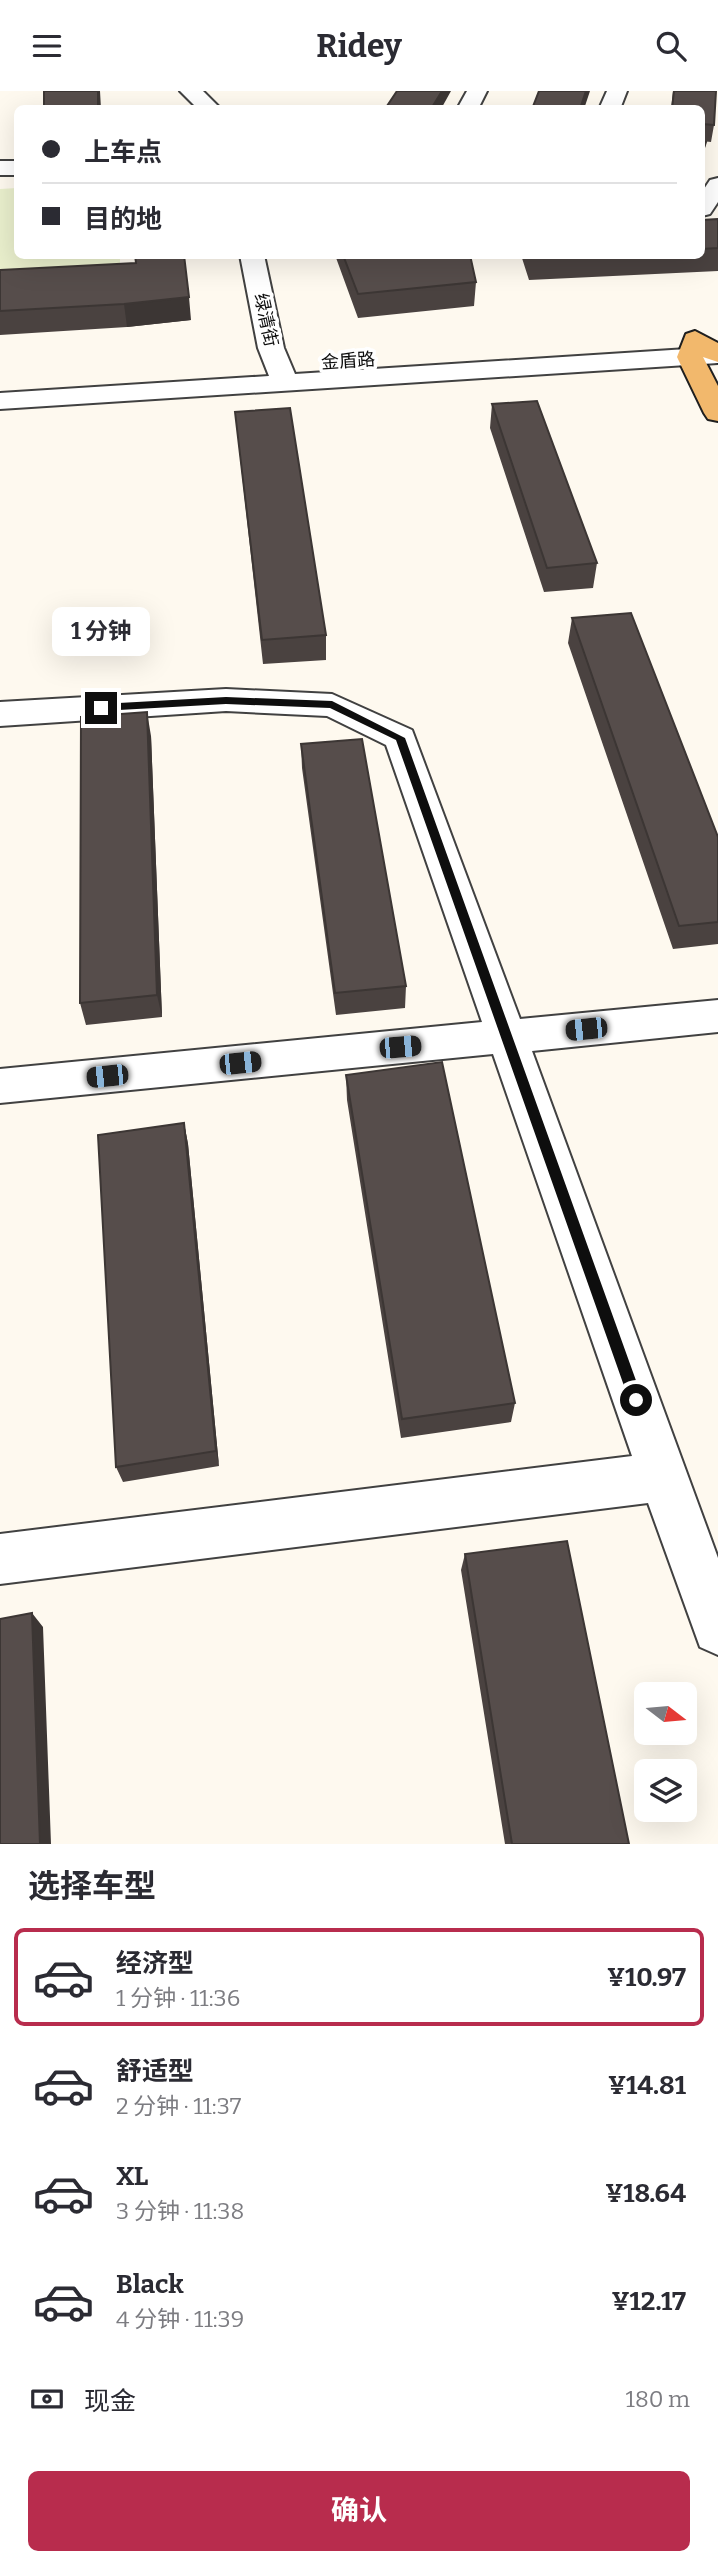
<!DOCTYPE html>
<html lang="zh">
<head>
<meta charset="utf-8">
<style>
	:root { --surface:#fff; --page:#f7f7f7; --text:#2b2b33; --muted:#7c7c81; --line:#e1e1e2; --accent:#b82c4d }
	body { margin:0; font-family:Bitter,"Noto Sans SC",serif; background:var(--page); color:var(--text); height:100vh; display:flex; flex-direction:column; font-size:26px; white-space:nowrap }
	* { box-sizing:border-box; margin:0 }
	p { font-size:23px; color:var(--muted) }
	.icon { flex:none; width:38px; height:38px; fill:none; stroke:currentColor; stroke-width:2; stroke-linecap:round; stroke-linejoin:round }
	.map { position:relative; height:1753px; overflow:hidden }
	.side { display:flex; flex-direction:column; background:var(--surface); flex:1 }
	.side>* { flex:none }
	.hud { position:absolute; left:14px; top:14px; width:691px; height:154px; border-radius:10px; box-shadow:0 7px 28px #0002; display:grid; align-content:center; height:154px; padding:0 28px; background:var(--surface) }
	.needle { width:46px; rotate:106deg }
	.fabs { position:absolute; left:634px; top:1591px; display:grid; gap:14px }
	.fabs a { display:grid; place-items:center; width:63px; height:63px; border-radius:10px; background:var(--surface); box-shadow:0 7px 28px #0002; font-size:35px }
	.end { position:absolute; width:32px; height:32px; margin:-16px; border:9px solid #0e0e0e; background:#fff; box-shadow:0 0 0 4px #fff }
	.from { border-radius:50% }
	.bubble { position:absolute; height:49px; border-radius:10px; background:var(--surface); box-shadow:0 7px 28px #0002; font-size:23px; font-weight:700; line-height:49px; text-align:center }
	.car { position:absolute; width:21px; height:42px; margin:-21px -10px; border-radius:9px; box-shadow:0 0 5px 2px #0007; background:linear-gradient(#222 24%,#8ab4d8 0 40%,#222 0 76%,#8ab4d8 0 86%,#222 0) }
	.hud b { display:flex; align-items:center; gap:24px; height:66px; font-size:26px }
	.hud b+b { border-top:2px solid var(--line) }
	.hud i { width:18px; height:18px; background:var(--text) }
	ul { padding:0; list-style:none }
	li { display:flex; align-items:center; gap:21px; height:98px; margin:0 14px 10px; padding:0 14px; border:4px solid transparent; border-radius:10px }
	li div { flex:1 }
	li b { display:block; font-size:26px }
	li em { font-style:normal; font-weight:700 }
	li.active { border-color:var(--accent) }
	li>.icon { width:63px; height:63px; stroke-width:1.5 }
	h2 { padding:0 28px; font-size:32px; line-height:84px }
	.pay { display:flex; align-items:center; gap:18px; height:77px; padding:0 28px; font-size:26px }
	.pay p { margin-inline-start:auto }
	.cta { display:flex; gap:14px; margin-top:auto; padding:14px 28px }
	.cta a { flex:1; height:80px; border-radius:10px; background:var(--accent); color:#fff; font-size:28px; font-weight:700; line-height:80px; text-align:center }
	header { display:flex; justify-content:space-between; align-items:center; height:91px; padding:0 28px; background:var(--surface); font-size:32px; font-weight:700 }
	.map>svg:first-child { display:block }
</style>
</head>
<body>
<header><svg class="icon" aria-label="menu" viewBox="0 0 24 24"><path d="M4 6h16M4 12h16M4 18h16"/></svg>Ridey<svg class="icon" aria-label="search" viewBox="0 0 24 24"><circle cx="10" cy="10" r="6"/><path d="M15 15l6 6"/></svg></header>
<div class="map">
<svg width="718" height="1753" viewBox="0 0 718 1753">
	<rect width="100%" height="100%" fill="#fef9ef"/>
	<path fill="#e9efcc" d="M17,97L18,164L120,165V175L0,183V98Z"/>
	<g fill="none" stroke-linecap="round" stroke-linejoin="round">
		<g stroke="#414141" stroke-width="4">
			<path id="minor" d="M180,0H203L221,18H198Z
				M467,0H487L478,18H457Z
				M607,0H627L620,18H599Z
				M0,70H18V84H0Z
				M718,87V111L710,123L702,125V101L710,89Z
				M240,164H264L284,257L295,283L718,256V272L0,318V302L269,285L258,257Z
				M226,598L332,603L412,639L520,928L718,909V941L532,960L718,1467V1564L700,1556L648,1412L0,1493V1443L632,1365L493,963L0,1012V978L482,931L386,654L327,625L226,620L0,635V611Z"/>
		</g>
		<g stroke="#1f1f1f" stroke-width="4">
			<path id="major" d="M695,240L718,252V271L703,266L718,295V330L708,328L704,322L677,266L686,243Z"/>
		</g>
		<use href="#minor" fill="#fff" fill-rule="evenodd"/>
		<use href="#major" fill="#f2b86c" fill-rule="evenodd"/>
	</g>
	<path fill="#4a4240" d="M673,0H716L714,34L711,51L702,50V18H671Z
		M718,128V180L529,189L521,164H702V129Z
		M335,164H470L476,191L474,215L358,227Z
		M0,179L191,229L127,236L0,244Z
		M492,313L597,472L593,497L544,501L490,337Z
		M235,321L326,544V569L263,573Z
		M572,527L718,746V853L673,858L568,552Z
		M151,645L162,926L86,934L80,912Z
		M301,653L406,895L405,917L336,924L302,677Z
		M346,984L515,1312L511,1331L401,1347L347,1009Z
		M184,1032L188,1053L219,1375L123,1391L116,1376Z
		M465,1463L629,1753H505L461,1479Z"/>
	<path fill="#3c3634" d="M98,0H100L101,18H98Z
		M442,0H451L441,18H431Z
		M586,0H590L584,18H580Z
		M706,51L703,68L702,71V63Z
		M189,206L191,229L127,236L124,213Z
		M147,621L151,645L162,926L157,904Z
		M184,1032L188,1053L219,1375L216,1360Z
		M32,1522L43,1536L51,1753H40Z"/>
	<path fill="#564d4b" stroke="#3c3634" stroke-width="2" d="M44,0H98V18H44Z
		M397,0H442L431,18H385Z
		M539,0H586L580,18H532Z
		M674,0H716L714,34L702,33V18H672Z
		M702,50L706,51L702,63Z
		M718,128V157L702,158V129Z
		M135,164H184L189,206L124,213L0,220V179L136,172Z
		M343,164H470L476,191L358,203Z
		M537,310L597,472L547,477L492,313Z
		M290,317L326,544L262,549L235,321Z
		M631,522L718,746V831L679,835L572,527Z
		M147,621L157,904L80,912L81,626Z
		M362,648L406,895L335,902L301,653Z
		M442,971L515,1312L402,1328L346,984Z
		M184,1032L216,1360L116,1376L98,1044Z
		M567,1450L629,1753H512L465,1463Z
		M32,1522L40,1753H0V1528Z"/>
	<path fill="#0e0e0e" d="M226,606L332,610L405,647L643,1309L641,1313H631L629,1309L396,649L330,617L226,613L101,620L96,617L101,613Z"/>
	<g text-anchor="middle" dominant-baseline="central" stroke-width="7" stroke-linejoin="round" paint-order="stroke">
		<g font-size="18" fill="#0e0e0e" stroke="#fff">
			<text transform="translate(266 229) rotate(78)">绿清街</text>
			<text transform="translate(348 270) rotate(-4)">金盾路</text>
		</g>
	</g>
</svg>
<div class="fabs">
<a><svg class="needle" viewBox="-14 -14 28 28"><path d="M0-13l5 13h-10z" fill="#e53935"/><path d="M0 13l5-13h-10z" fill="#7c7c81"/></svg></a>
<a><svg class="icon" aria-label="layers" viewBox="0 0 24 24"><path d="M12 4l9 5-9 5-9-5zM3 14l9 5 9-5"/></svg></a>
</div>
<i class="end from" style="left:636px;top:1309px"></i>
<i class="end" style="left:101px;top:617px"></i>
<div class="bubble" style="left:52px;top:516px;width:98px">1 分钟</div>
<i class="car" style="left:586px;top:938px;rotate:264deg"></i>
<i class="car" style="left:400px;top:956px;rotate:85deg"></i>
<i class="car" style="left:240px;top:972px;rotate:84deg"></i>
<i class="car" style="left:107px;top:985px;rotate:264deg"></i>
<div class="hud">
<b><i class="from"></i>上车点</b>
<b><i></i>目的地</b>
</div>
</div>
<section class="side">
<h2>选择车型</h2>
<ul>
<li class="active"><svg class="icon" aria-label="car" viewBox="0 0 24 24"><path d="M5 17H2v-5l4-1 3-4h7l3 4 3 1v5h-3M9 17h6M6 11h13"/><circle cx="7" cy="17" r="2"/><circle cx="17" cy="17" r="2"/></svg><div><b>经济型</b><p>1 分钟 · 11:36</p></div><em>¥10.97</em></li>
<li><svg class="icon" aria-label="car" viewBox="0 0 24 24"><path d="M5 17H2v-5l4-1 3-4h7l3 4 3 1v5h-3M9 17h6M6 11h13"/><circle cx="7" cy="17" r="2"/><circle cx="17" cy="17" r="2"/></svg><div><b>舒适型</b><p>2 分钟 · 11:37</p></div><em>¥14.81</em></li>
<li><svg class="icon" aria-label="car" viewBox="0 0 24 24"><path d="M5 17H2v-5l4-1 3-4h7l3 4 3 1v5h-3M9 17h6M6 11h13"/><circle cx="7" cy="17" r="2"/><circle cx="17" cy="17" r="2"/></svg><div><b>XL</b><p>3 分钟 · 11:38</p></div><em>¥18.64</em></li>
<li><svg class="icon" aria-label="car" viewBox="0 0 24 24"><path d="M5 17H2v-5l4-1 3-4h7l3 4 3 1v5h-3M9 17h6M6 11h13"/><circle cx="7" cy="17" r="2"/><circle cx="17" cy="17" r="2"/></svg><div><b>Black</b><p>4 分钟 · 11:39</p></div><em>¥12.17</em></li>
</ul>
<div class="pay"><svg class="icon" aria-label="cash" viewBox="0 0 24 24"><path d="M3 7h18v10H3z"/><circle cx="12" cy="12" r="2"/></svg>现金<p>180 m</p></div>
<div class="cta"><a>确认</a></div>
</section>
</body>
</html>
